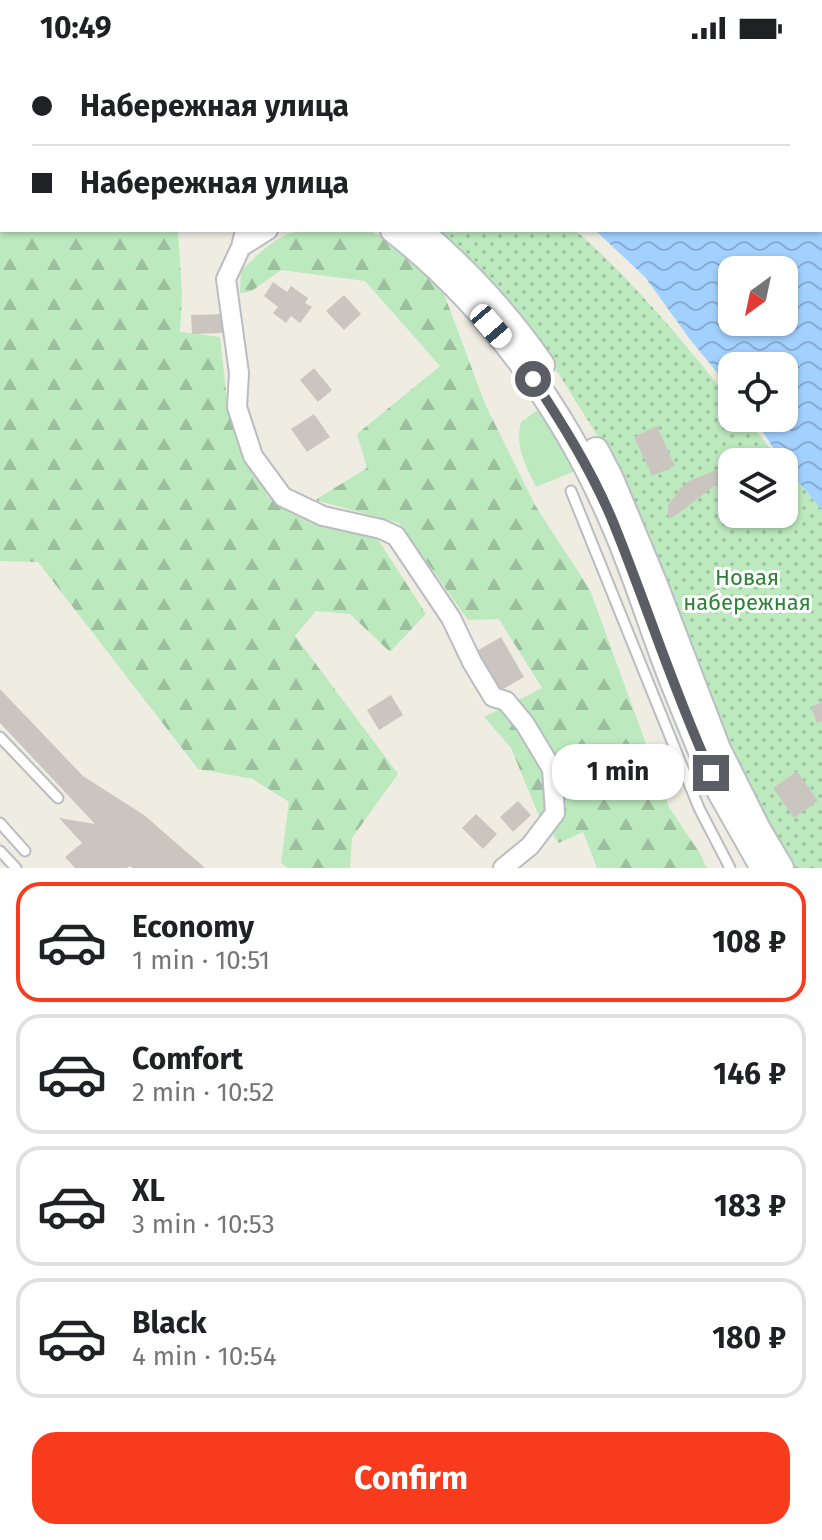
<!DOCTYPE html>
<html lang="en">
<head>
<meta charset="utf-8">
<style>
	:root { --surface:#fff; --page:#f6f6f6; --text:#202124; --muted:#757577; --line:#e0e0e0; --accent:#f93b1d }
	body { margin:0; font-family:"Fira Sans",sans-serif; background:var(--page); color:var(--text); height:100vh; display:flex; flex-direction:column; font-size:30px; white-space:nowrap }
	* { box-sizing:border-box; margin:0 }
	p { font-size:26px; color:var(--muted) }
	.icon { flex:none; width:44px; height:44px; fill:none; stroke:currentColor; stroke-width:2; stroke-linecap:round; stroke-linejoin:round }
	.map { position:relative; height:812px; overflow:hidden }
	.side { display:flex; flex-direction:column; background:var(--surface); flex:1 }
	.side>* { flex:none }
	.top-card { position:absolute; left:0px; top:0px; width:822px; height:176px; box-shadow:0 2px 6px #0004; display:grid; align-content:center; height:176px; padding:0 32px; background:var(--surface) }
	.needle { width:52px; rotate:213deg }
	.tools { position:absolute; left:718px; top:200px; display:grid; gap:16px }
	.tools a { display:grid; place-items:center; width:80px; height:80px; border-radius:16px; background:var(--surface); box-shadow:0 2px 6px #0004; font-size:40px }
	.end { position:absolute; width:36px; height:36px; margin:-18px; border:10px solid #5a5e64; background:#fff; box-shadow:0 0 0 4px #fff }
	.from { border-radius:50% }
	.bubble { position:absolute; height:56px; border-radius:24px; background:var(--surface); box-shadow:0 2px 6px #0004; font-size:26px; font-weight:700; line-height:56px; text-align:center }
	.car { position:absolute; width:24px; height:48px; margin:-24px -12px; border-radius:10px; box-shadow:0 0 6px 2px #0007; background:linear-gradient(#fff 24%,#345 0 40%,#fff 0 76%,#345 0 86%,#fff 0) }
	.top-card b { display:flex; align-items:center; gap:28px; height:76px; font-size:30px }
	.top-card b+b { border-top:2px solid var(--line) }
	.top-card i { width:20px; height:20px; background:var(--text) }
	ul { padding:14px 0 0; list-style:none }
	li { display:flex; align-items:center; gap:24px; height:120px; margin:0 16px 12px; padding:0 16px; border:4px solid var(--line); border-radius:24px }
	li div { flex:1 }
	li b { display:block; font-size:30px }
	li em { font-style:normal; font-weight:700 }
	li.active { border-color:var(--accent) }
	li>.icon { width:72px; height:72px; stroke-width:1.5 }
	.action { display:flex; gap:16px; margin-top:auto; padding:16px 32px }
	.action a { flex:1; height:92px; border-radius:24px; background:var(--accent); color:#fff; font-size:32px; font-weight:700; line-height:92px; text-align:center }
	.status { display:flex; justify-content:space-between; align-items:center; height:56px; padding:0 40px; background:var(--surface); direction:ltr }
	.status svg { height:22px; fill:currentColor }
	.map>svg:first-child { display:block }
</style>
</head>
<body>
<div class="status"><b>10:49</b><svg viewBox="0 0 49 12"><path d="M0 12V9h3v3zM5 12V6h3v6zM10 12V3h3v9zM15 12V0h3v12zM26 1h20v11H26zM47 4h2v5h-2z"/></svg></div>
<div class="map">
<svg width="822" height="812" viewBox="0 0 822 812">
	<defs>
		<pattern id="forest-firs" width="22" height="20" patternUnits="userSpaceOnUse" patternTransform="scale(2)"><rect width="22" height="20" fill="#bce9be"/><path d="M5 1l3.5 6h-7zM16 11l3.5 6h-7z" fill="#9cc09e"/></pattern>
		<pattern id="park-dots" width="8" height="8" patternUnits="userSpaceOnUse" patternTransform="scale(2)"><rect width="8" height="8" fill="#bce9be"/><path d="M2 2h.1M6 6h.1" fill="none" stroke="#9cc09e" stroke-width="1.8" stroke-linecap="round"/></pattern>
		<pattern id="water-waves" width="16" height="10" patternUnits="userSpaceOnUse" patternTransform="scale(2)"><rect width="16" height="10" fill="#a2d1ff"/><path d="M0 5q4-4 8 0t8 0" fill="none" stroke="#87add2"/></pattern>
	</defs>
	<rect width="100%" height="100%" fill="#efede2"/>
	<path fill="#bce9be" d="M539,353L558,382L575,415L536,431C525,408 515,391 521,366Z"/>
	<path fill="url(#forest-firs)" d="M0,0H126L128,2H2V174H178L182,238L180,276L220,281L228,354L268,441L329,471L375,479L426,558L390,596L350,558L316,555L295,580L398,718L352,782L350,812H288L281,807L289,746L253,723L198,713L38,506L0,505Z
		M302,174H369L395,188L443,235L485,348L535,449L590,534L669,751L699,796L707,812H597L583,776L559,787L539,760L511,692L484,661L542,632L499,563L468,564L399,467L315,444L367,412L357,378L440,310L365,225L281,214L250,236L240,237L241,215C259,197 276,179 302,174Z"/>
	<path fill="url(#park-dots)" d="M202,0H347L349,2H204Z
		M434,174H575C634,225 683,286 732,346V362H745L782,406H732V458H784V409L822,454V812H792L726,690L604,390L553,309Z"/>
	<path fill="url(#water-waves)" fill-rule="evenodd" d="M369,0H822V454L784,409V406H782L754,362H784V310H732V335L689,282L645,221L595,174H820V2H371ZM732,214H784V266H732Z"/>
	<path fill="#cac6bf" d="M273,226L287,236L291,230L308,242L305,247L312,251L300,267L291,260L286,267L273,257L278,251L264,240Z
		M344,239L361,258L344,274L326,255Z
		M223,258V277L192,278L191,259Z
		M314,312L332,334L318,346L300,324Z
		M314,358L330,381L307,396L291,373Z
		M657,370L675,410L652,420L634,381Z
		M716,414L722,419L721,425L672,462L668,460V449L681,432L689,425Z
		M501,581L524,621L498,636L475,596Z
		M0,633L83,720L144,759L205,812H132L130,810L127,812H75L65,801L82,787L59,762L95,768L0,667Z
		M391,639L403,659L379,674L367,654Z
		M822,646V665L817,667L811,651Z
		M797,715L818,745L794,762L773,732Z
		M518,745L531,759L513,776L500,761Z
		M476,758L497,778L483,793L462,772Z"/>
	<g fill="none" stroke-linecap="round" stroke-linejoin="round">
		<g stroke="#babcc2" stroke-width="13">
			<path id="lane" d="M571,435L699,752L730,812
				M0,681L58,742
				M0,767L25,795
				M0,795L16,812"/>
		</g>
		<g stroke="#babcc2" stroke-width="22">
			<path id="street" d="M245,174L241,191L226,223L239,317L237,351L253,400L283,441L323,460L381,473L396,480L451,562L472,606L493,641L506,645L525,668L552,713L555,757L530,790L503,812
				M241,191L268,174"/>
		</g>
		<g stroke="#bbbec5" stroke-width="28">
			<path id="secondary" d="M164,0L167,2
				M185,0L188,2
				M393,174C487,248 561,349 609,458C633,510 649,565 670,619C680,645 691,671 702,698L720,736L763,812
				M419,174C466,214 507,258 542,309
				M596,394L611,423L654,526L718,693L759,775L781,812"/>
		</g>
		<use href="#lane" stroke="#fff" stroke-width="9"/>
		<use href="#street" stroke="#fff" stroke-width="18"/>
		<use href="#secondary" stroke="#fff" stroke-width="24"/>
	</g>
	<g fill="none" stroke-linecap="round" stroke-linejoin="round">
		<path stroke="#5a5e64" stroke-width="10" d="M533,323C562,367 590,412 611,461C646,546 673,634 711,717"/>
	</g>
	<g text-anchor="middle" dominant-baseline="central" stroke-width="6" stroke-linejoin="round" paint-order="stroke">
		<g font-size="22" fill="#2c8235" stroke="#fff">
			<text x="747" y="521">Новая<tspan x="747" dy="25">набережная</tspan></text>
		</g>
	</g>
</svg>
<div class="tools">
<a><svg class="needle" viewBox="-14 -14 28 28"><path d="M0-13l5 13h-10z" fill="#e53935"/><path d="M0 13l5-13h-10z" fill="#757577"/></svg></a>
<a><svg class="icon" aria-label="locate" viewBox="0 0 24 24"><circle cx="12" cy="12" r="6"/><path d="M12 2v4M12 18v4M2 12h4M18 12h4"/></svg></a>
<a><svg class="icon" aria-label="layers" viewBox="0 0 24 24"><path d="M12 4l9 5-9 5-9-5zM3 14l9 5 9-5"/></svg></a>
</div>
<i class="end from" style="left:533px;top:323px"></i>
<i class="end" style="left:711px;top:717px"></i>
<div class="bubble" style="left:552px;top:688px;width:132px">1 min</div>
<i class="car" style="left:491px;top:270px;rotate:139deg"></i>
<div class="top-card">
<b><i class="from"></i>Набережная улица</b>
<b><i></i>Набережная улица</b>
</div>
</div>
<section class="side">
<ul>
<li class="active"><svg class="icon" aria-label="car" viewBox="0 0 24 24"><path d="M5 17H2v-5l4-1 3-4h7l3 4 3 1v5h-3M9 17h6M6 11h13"/><circle cx="7" cy="17" r="2"/><circle cx="17" cy="17" r="2"/></svg><div><b>Economy</b><p>1 min · 10:51</p></div><em>108 ₽</em></li>
<li><svg class="icon" aria-label="car" viewBox="0 0 24 24"><path d="M5 17H2v-5l4-1 3-4h7l3 4 3 1v5h-3M9 17h6M6 11h13"/><circle cx="7" cy="17" r="2"/><circle cx="17" cy="17" r="2"/></svg><div><b>Comfort</b><p>2 min · 10:52</p></div><em>146 ₽</em></li>
<li><svg class="icon" aria-label="car" viewBox="0 0 24 24"><path d="M5 17H2v-5l4-1 3-4h7l3 4 3 1v5h-3M9 17h6M6 11h13"/><circle cx="7" cy="17" r="2"/><circle cx="17" cy="17" r="2"/></svg><div><b>XL</b><p>3 min · 10:53</p></div><em>183 ₽</em></li>
<li><svg class="icon" aria-label="car" viewBox="0 0 24 24"><path d="M5 17H2v-5l4-1 3-4h7l3 4 3 1v5h-3M9 17h6M6 11h13"/><circle cx="7" cy="17" r="2"/><circle cx="17" cy="17" r="2"/></svg><div><b>Black</b><p>4 min · 10:54</p></div><em>180 ₽</em></li>
</ul>
<div class="action"><a>Confirm</a></div>
</section>
</body>
</html>
